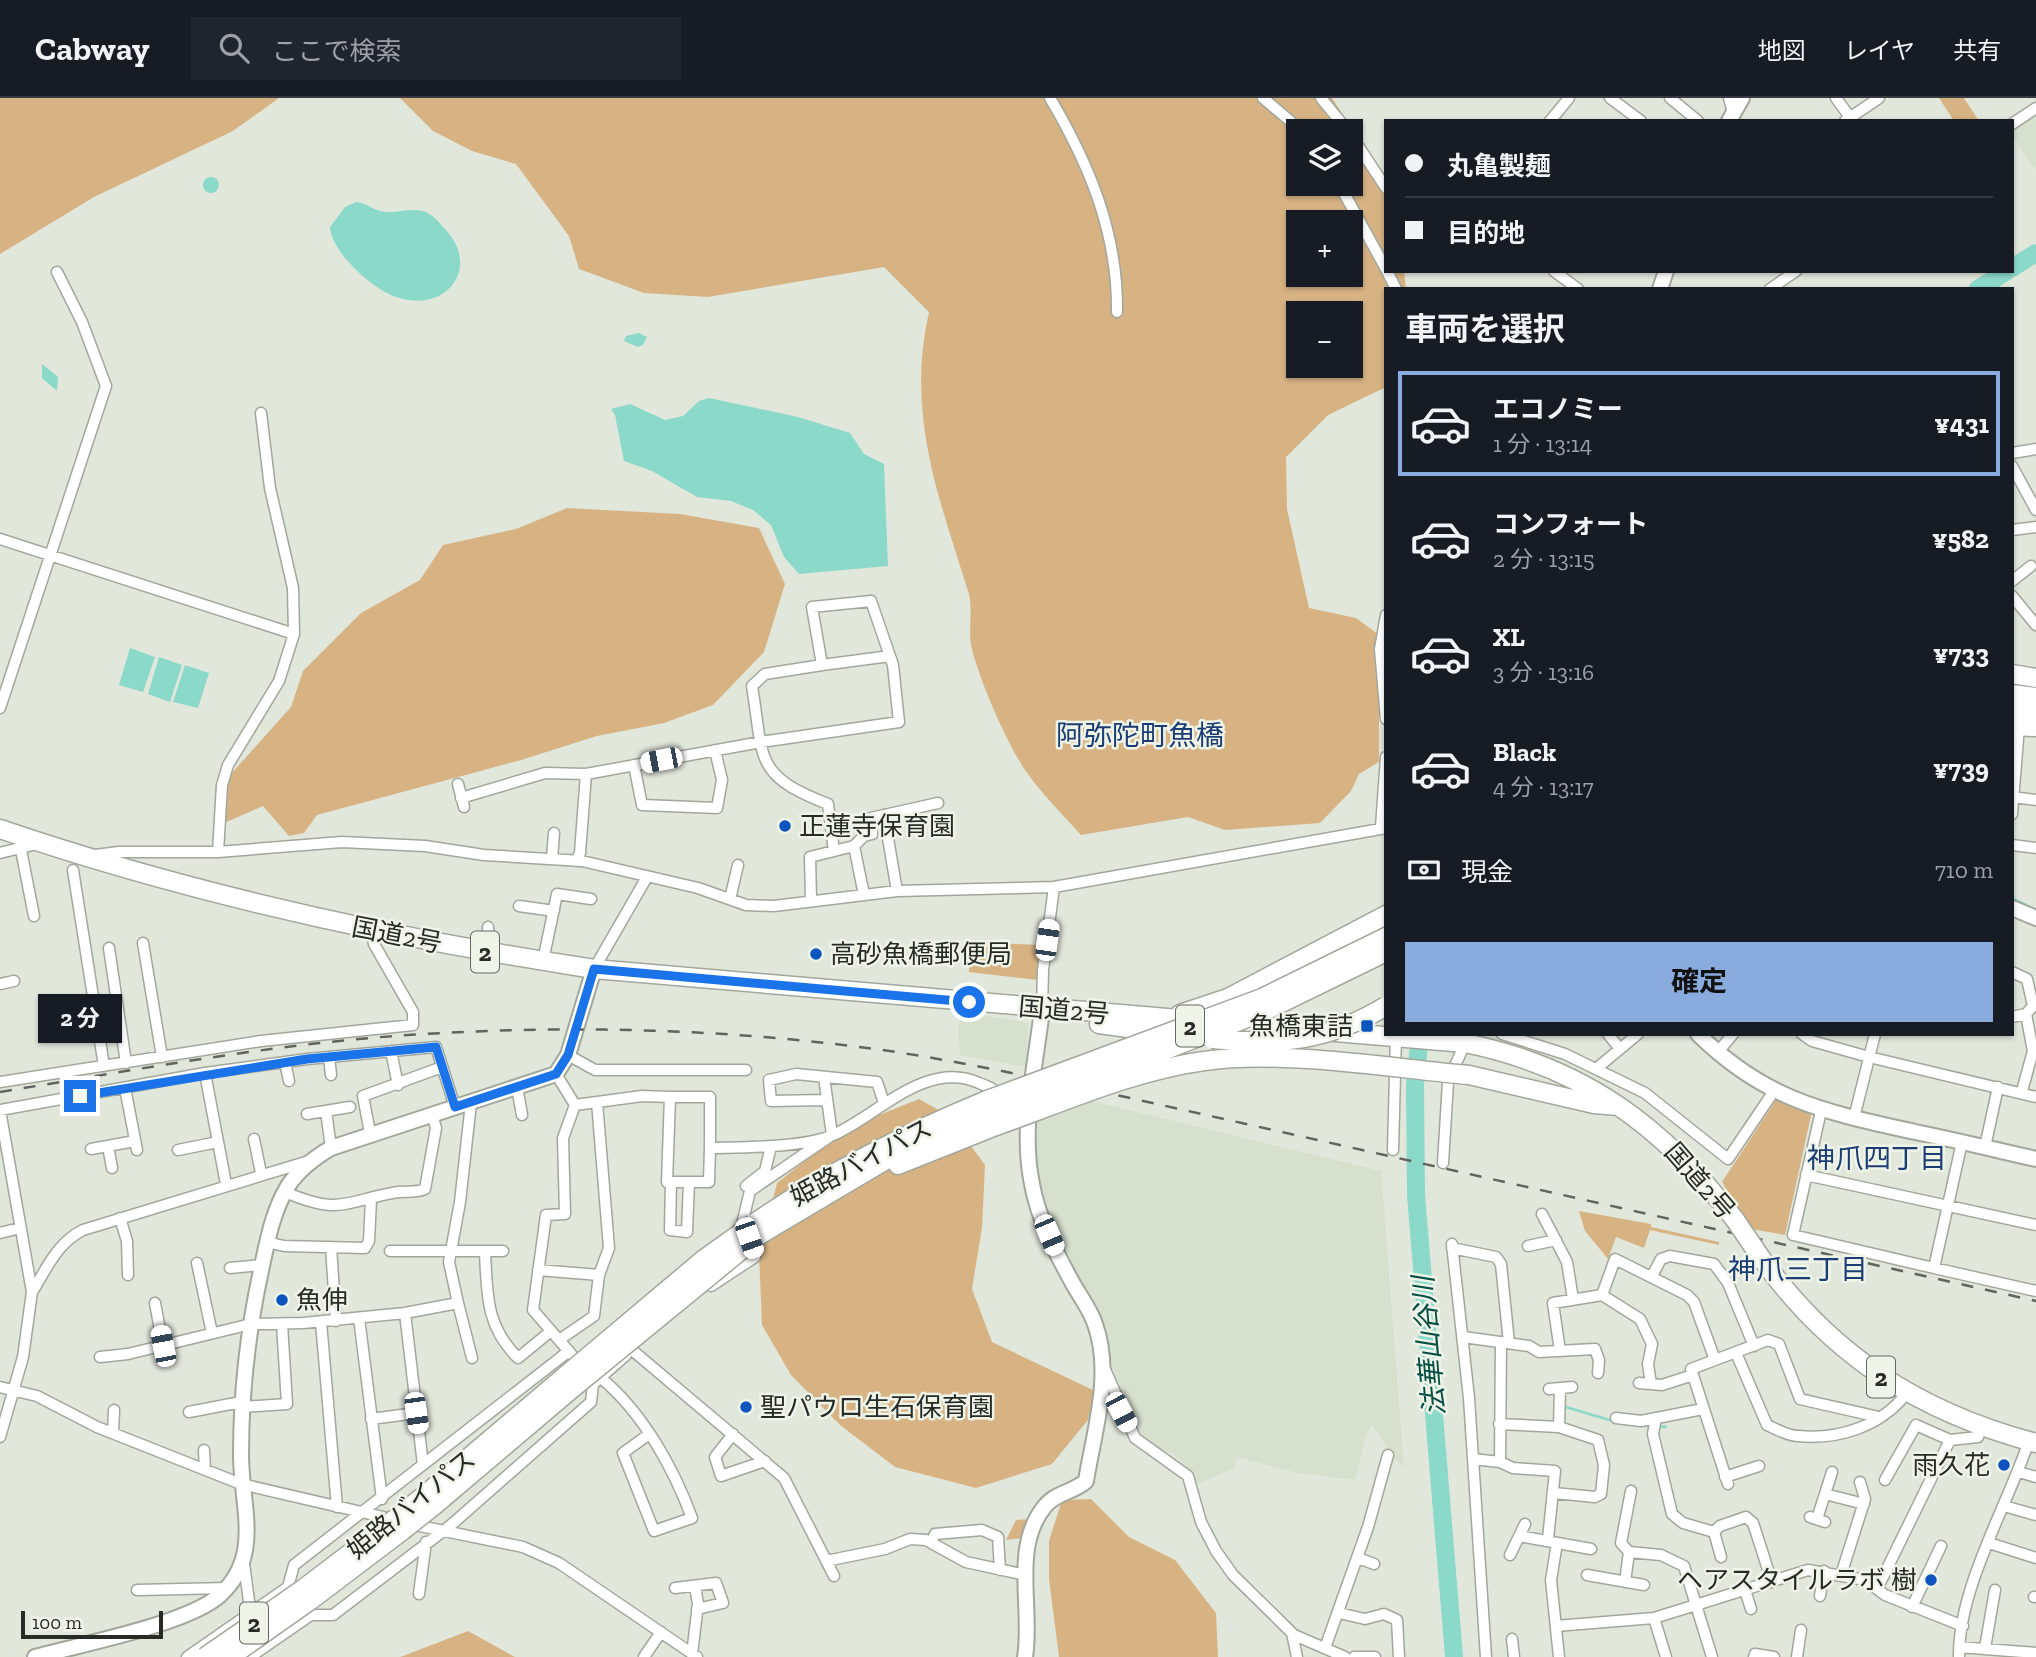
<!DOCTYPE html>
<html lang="ja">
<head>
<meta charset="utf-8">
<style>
	:root { --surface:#171b24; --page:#20242c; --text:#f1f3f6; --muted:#9ea1a6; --line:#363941; --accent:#8aabdd }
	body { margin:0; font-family:"Zilla Slab","Noto Sans JP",serif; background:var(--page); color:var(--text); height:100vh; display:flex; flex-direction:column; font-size:26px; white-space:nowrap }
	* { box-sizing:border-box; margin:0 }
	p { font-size:23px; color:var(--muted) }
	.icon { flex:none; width:38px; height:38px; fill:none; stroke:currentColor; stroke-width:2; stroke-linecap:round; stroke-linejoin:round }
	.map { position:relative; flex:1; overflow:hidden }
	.details { position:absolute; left:1384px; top:189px; width:630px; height:749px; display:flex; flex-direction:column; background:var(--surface); border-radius:0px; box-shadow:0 2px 5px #0004 }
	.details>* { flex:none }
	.banner { position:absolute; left:1384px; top:21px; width:630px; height:154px; border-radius:0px; box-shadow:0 2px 5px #0004; display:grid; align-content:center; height:154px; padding:0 21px; background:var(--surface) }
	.fabs { position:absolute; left:1286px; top:21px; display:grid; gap:14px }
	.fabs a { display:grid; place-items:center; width:77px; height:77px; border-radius:0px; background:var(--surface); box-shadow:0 2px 5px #0004; font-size:35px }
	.scale { position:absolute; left:21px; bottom:18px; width:142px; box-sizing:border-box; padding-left:7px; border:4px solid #282a26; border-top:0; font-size:19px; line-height:24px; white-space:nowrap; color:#282a26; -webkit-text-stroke:5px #eff4e9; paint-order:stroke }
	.end { position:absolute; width:32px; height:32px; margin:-16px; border:9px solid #1a73e8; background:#fff; box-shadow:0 0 0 4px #fff }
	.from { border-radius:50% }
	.bubble { position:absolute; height:49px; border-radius:0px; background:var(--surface); box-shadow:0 2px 5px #0004; font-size:23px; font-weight:700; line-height:49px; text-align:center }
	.car { position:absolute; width:21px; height:42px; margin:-21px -10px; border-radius:9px; box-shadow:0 0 5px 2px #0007; background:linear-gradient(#fff 24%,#345 0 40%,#fff 0 76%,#345 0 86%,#fff 0) }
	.banner b { display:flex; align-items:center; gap:24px; height:66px; font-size:26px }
	.banner b+b { border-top:2px solid var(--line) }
	.banner i { width:18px; height:18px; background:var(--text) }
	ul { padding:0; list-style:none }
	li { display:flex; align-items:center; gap:21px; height:105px; margin:0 14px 10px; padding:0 7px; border:4px solid transparent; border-radius:0px }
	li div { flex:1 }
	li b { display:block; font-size:26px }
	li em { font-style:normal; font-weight:700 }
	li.on { border-color:var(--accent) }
	li>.icon { width:63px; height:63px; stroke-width:1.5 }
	h2 { padding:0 21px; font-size:32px; line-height:84px }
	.pay { display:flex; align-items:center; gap:18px; height:77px; padding:0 21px; font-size:26px }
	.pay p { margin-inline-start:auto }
	.cta { display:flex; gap:14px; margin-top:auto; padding:14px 21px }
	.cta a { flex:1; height:80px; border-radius:0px; background:var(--accent); color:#111; font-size:28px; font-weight:700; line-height:80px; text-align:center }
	header { display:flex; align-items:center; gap:42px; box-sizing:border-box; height:98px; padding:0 35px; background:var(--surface); border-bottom:2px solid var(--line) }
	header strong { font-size:33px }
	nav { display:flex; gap:38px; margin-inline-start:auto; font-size:24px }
	.search { width:490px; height:63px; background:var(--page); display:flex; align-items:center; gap:18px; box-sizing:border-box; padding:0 24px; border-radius:0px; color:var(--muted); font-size:26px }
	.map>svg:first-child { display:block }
</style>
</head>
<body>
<header>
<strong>Cabway</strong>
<div class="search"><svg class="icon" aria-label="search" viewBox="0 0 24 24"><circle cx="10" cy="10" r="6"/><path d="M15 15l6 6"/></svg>ここで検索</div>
<nav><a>地図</a><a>レイヤ</a><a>共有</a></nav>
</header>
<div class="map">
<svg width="2036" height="1559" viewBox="0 0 2036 1559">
	<rect width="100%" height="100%" fill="#e2e7dc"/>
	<path fill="#d7dfcd" d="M2036,14V73L2013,38L2012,30Z
		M962,914L1028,925L1027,969L960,957L958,931Z
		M1087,1002L1381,1073L1404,1369L1393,1359L1372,1326L1366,1336L1355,1382L1298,1375L1236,1359L1235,1370L1197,1386L1194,1375L1173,1356L1146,1346L1128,1317L1061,1150L1041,1101L1036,1070L1034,1022Z"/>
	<path fill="#d7b384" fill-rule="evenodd" d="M0,0H279L233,33L94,99L0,156Z
		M400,0H1332L1386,82V173H1404L1406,191H1386V289L1328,317L1286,359L1287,411L1309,510L1356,520L1386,542L1379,606V664L1359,676L1351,693L1320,725L1225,732L1188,719L1081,737C1062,716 1041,695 1025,672C1007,645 980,584 972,551C967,533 974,511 968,493C938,397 906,316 929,214L884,169L708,199L644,195L579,171L569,138L516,66L472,53L433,33ZM1298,33H1351V86H1298ZM1298,124H1351V177H1298ZM1298,215H1351V268H1298Z
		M1939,0H1964L1979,23H1954Z
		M567,410L680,416L759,430L785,486L764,554L713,607L664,625L597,638L521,662L317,717L304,735L289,738L263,708L222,726L229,678L291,609L303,573L361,515L420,482L443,447L516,431Z
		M968,844L1043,847L1038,882L969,874Z
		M919,1001L949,1018L985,1067L982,1130L972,1191L992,1244L1095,1293L1088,1322L1052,1366L976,1390L895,1369L840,1327L791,1277L762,1227L759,1157L777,1085L847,1030Z
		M1776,1002L1812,1013L1785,1137L1751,1131L1722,1084Z
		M1579,1113L1651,1126V1129L1719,1144V1147L1650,1132L1644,1150L1616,1139L1608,1161L1585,1133Z
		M1091,1401L1129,1439L1175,1462L1216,1515L1218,1559H1059L1049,1481V1443L1062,1402Z
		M1030,1421L1022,1440L1006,1442L1016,1422Z
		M468,1533L515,1559H400L403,1558Z"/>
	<path fill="#8ad9c9" d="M203 87a8 8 0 1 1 16 0a8 8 0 1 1-16 0Z
		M356,104C367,105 374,113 386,114C398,115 411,110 423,113C432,116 438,123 444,130C481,168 449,212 403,201C389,198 376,189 365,180C351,168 331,147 330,129L345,109Z
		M639,235L647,239L643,247L638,249L624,243L626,238Z
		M42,266L58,279L57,293L42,280Z
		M709,300L798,319L850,335L864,356L884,366L888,468L799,476L784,459L771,427L753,412L731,403L697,399L652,373L624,363L615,317L611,311L630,306L665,322L683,318L699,303Z
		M130,550L155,559L143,594L119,587Z
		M159,559L182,567L170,604L148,596Z
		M185,567L209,575L198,610L173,604Z"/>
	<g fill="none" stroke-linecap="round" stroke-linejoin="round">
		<path stroke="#8ad9c9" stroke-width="2.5" d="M2012,800L2036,812
			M1566,1309L1616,1324
			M1657,1328L1666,1329"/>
		<path stroke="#8ad9c9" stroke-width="18" d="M2012,170L2036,155
			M1978,191L2007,173
			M1420,936L1415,987L1416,1097L1454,1559"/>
		<g stroke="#a2a79c" stroke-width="13">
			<path id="street" d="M1050,0C1089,66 1118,135 1117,214
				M1263,0L1302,33
				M1321,0L1348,33
				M1610,0L1641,23
				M1670,0L1698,23
				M1729,0L1733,15
				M1836,0L1852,22
				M1550,23L1569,0
				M1845,23L1879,0
				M2012,26L2036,10
				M1351,37L1386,90
				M1339,86L1386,171
				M1387,173L1396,191
				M1554,173L1578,191
				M1770,191L1796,173
				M2012,355L2036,351
				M2012,368L2036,412
				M2012,432L2036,429
				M0,441L294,536
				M2012,483L2031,468
				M2012,498L2036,527
				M1386,517L1380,551L1386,621
				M822,567L890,558
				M0,610L106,288L82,224L57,174
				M634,667L642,707L717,710L722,682L715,652
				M458,686L464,709
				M2012,699L2036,702
				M461,700L545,675L586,676
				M2012,716L2019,628
				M884,717L897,793
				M1381,729L1386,659
				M2012,747L2036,750
				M854,748L864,797
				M21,752L34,818
				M218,754L222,687L228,667L279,583L294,536L293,490L270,390L261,315
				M0,755L41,745
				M95,757L119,754H218L342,744L425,748L484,757L582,763L698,790L746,807L774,808L897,793L1054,789L1386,730
				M552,761L554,735
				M576,763L580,755L586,676L761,644L899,624L893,567L871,503L812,509L822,567L765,576L752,588C764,661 753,677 828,706L834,753
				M73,772L104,968
				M730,801L738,767
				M811,802L810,759L854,748L864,738L872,736L871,720L938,705
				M519,808L554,813
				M488,829L491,855
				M143,845L162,959
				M109,850L126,965
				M543,863L557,796L591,801
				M594,871L647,779
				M2012,874L2027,881L2033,908L2026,916
				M0,886L14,883
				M1042,911L1043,872L1054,789
				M2012,919L2026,916L2033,953L2022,993
				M1502,936L1565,956L1645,995L1728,1061L1774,993
				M1608,936L1620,951
				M1802,936L1812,943L1869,959L2036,999
				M391,953L398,987
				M1717,955L1733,936
				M568,957L595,972H746
				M329,959L331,977
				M285,964L289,983
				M1597,970L1638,936
				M205,975L226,1086
				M556,976L575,1007L642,998L670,999L667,1084H709L710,1050C745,1049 802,1050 833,1037C877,1018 926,961 979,985C987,988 995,991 1001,998
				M0,984L261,943L413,927V914L374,846L371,833
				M517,989L522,1017
				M125,990L137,1052
				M670,999H710V1050
				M826,1002L771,1003L769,982L796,976L877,984L884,1005
				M0,1012L205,975L307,961L436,949L455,1009
				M0,1012L32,1194L23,1259L0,1339
				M326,1013L331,1050
				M1821,1013L1793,1137L1934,1170L1962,1044
				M307,1016L350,1009
				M1854,1020L1875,936
				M370,1035L363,998L442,969
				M254,1041L261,1075
				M108,1048L112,1070
				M1985,1049L1998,989
				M91,1051L135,1043
				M178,1052L218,1044
				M1393,1052L1396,938
				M1443,1065L1448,984L1465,945
				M1806,1077L2036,1127
				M671,1084L670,1132L687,1134L689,1084
				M746,1088L765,1073L771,1048
				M285,1094C341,1118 344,1103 398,1094C408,1093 416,1095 425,1091L436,1030L432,1016
				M1542,1116L1567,1164L1573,1201
				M120,1120L127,1143L128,1177
				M0,1135L20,1130
				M267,1144L284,1148L365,1150L369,1143L371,1101
				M1452,1146L1469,1300L1486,1559
				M1528,1148L1556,1142
				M331,1149L336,1223
				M1452,1150L1496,1159L1501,1166L1509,1245
				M390,1153H503
				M485,1154C487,1196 486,1229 518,1260L551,1233
				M197,1165L212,1235
				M230,1170L262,1167
				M1934,1170L2036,1193
				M538,1172L599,1177
				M1652,1178L1661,1161L1670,1158L1714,1166L1728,1185L1754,1248
				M711,1188L755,1159L743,1122L750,1093L832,1037L824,979
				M32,1194C47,1170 57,1145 83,1132L309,1063
				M1602,1197L1615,1161L1687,1197L1694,1204L1715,1262
				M155,1205L163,1248
				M458,1205L472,1260
				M359,1220L382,1401
				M321,1224L337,1409
				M1463,1239L1529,1248L1539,1254L1595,1251L1599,1262L1598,1275
				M559,1242L594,1218L599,1177L609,1150L597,1004
				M632,1252L784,1380L834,1478
				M1560,1253L1553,1205L1602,1197L1640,1221L1652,1246L1648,1266L1651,1286
				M1736,1255L1767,1327C1776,1331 1788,1338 1798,1338C1839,1342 1881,1328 1906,1296
				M572,1257L533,1212L546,1117L565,1116L563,1040L575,1007
				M100,1259L128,1256L251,1226L303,1225L405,1215
				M1104,1269L1135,1340L1188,1378L1201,1424L1216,1453L1233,1477L1292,1535L1297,1559
				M601,1280C643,1315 673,1369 692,1420L654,1433L623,1355L648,1337
				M1639,1285L1662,1287L1693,1277
				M0,1289L37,1298L97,1329L241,1386L396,1422
				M1549,1291L1572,1289
				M241,1309L287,1306L282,1226
				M189,1314L241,1304
				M1616,1320L1641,1323L1703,1311
				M1656,1320L1653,1336L1672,1416L1683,1425L1714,1434L1720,1428L1746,1419L1753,1425L1772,1484
				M371,1321L416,1315
				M1499,1326L1559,1329L1598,1342L1604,1367L1601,1396L1595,1399L1554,1395
				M1559,1329L1560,1290
				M113,1335L114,1312
				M733,1336L715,1359L721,1378L765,1363
				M204,1352L205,1372
				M1473,1361L1500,1364L1513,1370L1555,1373L1548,1441
				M1500,1364L1501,1244
				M423,1367L405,1215L458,1205L449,1164L460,1104L471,1005
				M2019,1374L2036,1379
				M1725,1379L1759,1368
				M1885,1382L1916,1327L1950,1342L1978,1339L1982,1329
				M1728,1386L1691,1271L1768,1242L1779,1246L1800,1301L1879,1319
				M1631,1393L1621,1445L1629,1454L1661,1457L1684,1468L1712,1559
				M1825,1396L1864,1406
				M2004,1408L2036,1417
				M1810,1419L1825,1424
				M1817,1421L1832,1374
				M410,1426L523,1449L559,1465L697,1559
				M1714,1434L1721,1459
				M1519,1438L1591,1451
				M931,1445L935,1436L982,1432L998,1439L1000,1472
				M1557,1445L1551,1482L1559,1559
				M1989,1445L2036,1460
				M1510,1457L1525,1426
				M1358,1460L1374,1466
				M826,1463L885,1451L910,1441L926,1442L966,1464L1026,1477
				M244,1466L251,1518
				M1587,1477L1644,1487
				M1841,1477L1865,1401L1860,1384
				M1625,1484L1629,1454
				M675,1490L716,1485L723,1505L697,1511
				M1877,1491L1950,1342
				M137,1492L227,1490
				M1745,1492L1751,1511
				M419,1496L426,1444
				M1820,1498L1824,1473
				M2034,1499H2036
				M297,1500L288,1489L294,1467L569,1253
				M1912,1509L1941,1448
				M1339,1515L1365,1521L1384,1516L1397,1522L1399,1559
				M1556,1528L1654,1520
				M1292,1536L1345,1559
				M1512,1541L1514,1559
				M1959,1549L2036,1555
				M1325,1550L1368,1429L1388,1357
				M1985,1550L1995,1492
				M692,1556L698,1506L695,1488
				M187,1559L288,1489
				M250,1559L311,1517H333L451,1427L591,1304L593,1286L626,1257
				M644,1559L661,1534
				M1354,1559H1375
				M1666,1559L1654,1520L1808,1472L1865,1482L1885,1497L1963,1528
				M1754,1559L1755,1556L1774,1559
				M1797,1559L1801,1532
				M1959,1559C1958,1491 2007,1408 2029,1343"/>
		</g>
		<g stroke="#a2a79c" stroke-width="18">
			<path id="secondary" d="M1729,23L1742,0
				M1660,191L1666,173
				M2012,810L2036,820
				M1698,936C1766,1003 1826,1014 1915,1034C1955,1042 1996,1052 2036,1061
				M35,1559C81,1546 188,1526 220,1497C263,1458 241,1408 241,1357C241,1293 248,1231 262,1168C268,1140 273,1113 288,1088C299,1071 314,1060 331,1050L556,976L568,957L594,871
				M1025,1559C1033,1510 1011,1449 1045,1408C1055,1395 1074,1394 1086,1383C1094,1333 1113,1276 1095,1226C1090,1211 1079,1197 1072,1184C1055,1153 1038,1120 1032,1086C1020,1029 1036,967 1042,911"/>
		</g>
		<g stroke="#a2a79c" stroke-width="21">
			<path id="highway" d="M2012,576L2036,580
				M2012,596L2036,599
				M2012,611L2036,613
				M2012,628L2036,629
				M0,731C194,797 392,840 594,871L1202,923
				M1180,916L1228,900L1386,817
				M1230,925L1465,945C1584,969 1664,1029 1736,1123
				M1099,926L1172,936
				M1469,977L1594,1006L1618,1008
				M898,1067L996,1028
				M753,1126C827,1075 904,1036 987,1002
				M761,1136L891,1059L992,1014
				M1761,1160C1832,1258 1919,1314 2036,1345
				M421,1400L565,1278
				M436,1406L574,1289
				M303,1491L387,1427
				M311,1502L402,1433"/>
		</g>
		<use href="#street" stroke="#fff" stroke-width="10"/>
		<use href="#secondary" stroke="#fff" stroke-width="14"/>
		<use href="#highway" stroke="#fff" stroke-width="18"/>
		<path stroke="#61645e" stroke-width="2.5" stroke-dasharray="12 12" stroke-linecap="butt" d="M0,994C141,971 282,944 425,936C575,927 726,931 875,951C941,960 1006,974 1072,987L2036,1203"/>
		<g stroke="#a2a79c" stroke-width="21" stroke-linecap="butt">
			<path id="highway-bridge" d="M1212,941C1279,947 1327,944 1386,908
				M987,1002L1262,900L1386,839
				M992,1014L1155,956L1265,913L1386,854
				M996,1028C1064,1004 1132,973 1204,963C1283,952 1389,970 1469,977
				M1736,1123L1761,1160
				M565,1278L704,1161L753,1126
				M574,1289L761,1136
				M387,1427L421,1400
				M402,1433L436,1406
				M205,1559L303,1491
				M230,1559L311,1502"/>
		</g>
		<use href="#highway-bridge" stroke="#fff" stroke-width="18"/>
	</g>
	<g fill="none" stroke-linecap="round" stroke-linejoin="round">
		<path stroke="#1a73e8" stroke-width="9" d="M80,998L307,961L436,949L455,1009L556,976L568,957L594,871L969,904"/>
	</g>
	<g fill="#0d54be" stroke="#eff4e9" stroke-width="2.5">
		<circle cx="785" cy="728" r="7"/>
		<circle cx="816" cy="856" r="7"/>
		<rect x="1360" y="921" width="14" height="14" rx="3.5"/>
		<circle cx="282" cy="1202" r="7"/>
		<circle cx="746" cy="1309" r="7"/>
		<circle cx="2004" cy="1367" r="7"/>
		<circle cx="1931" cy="1482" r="7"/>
	</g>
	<g text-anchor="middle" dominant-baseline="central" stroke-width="5" stroke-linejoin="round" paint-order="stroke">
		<g fill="#eff4e9" stroke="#646760" stroke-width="2">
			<rect x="471" y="833.5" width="28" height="41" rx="5"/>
			<rect x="1176" y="907.5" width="28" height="41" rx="5"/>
			<rect x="1867" y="1258.5" width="28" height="41" rx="5"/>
			<rect x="240" y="1504.5" width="28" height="41" rx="5"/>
		</g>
		<g font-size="24" font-weight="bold" fill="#282a26">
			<text x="485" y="854">2</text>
			<text x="1190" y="928">2</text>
			<text x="1881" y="1279">2</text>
			<text x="254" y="1525">2</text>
		</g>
		<g font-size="26" fill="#282a26" stroke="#eff4e9" text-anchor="start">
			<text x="799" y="728">正蓮寺保育園</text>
			<text x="830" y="856">高砂魚橋郵便局</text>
			<text x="1353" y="928" text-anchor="end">魚橋東詰</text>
			<text x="296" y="1202">魚伸</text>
			<text x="760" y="1309">聖パウロ生石保育園</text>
			<text x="1990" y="1367" text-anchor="end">雨久花</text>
			<text x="1917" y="1482" text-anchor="end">ヘアスタイルラボ 樹</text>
		</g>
		<g font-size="26" fill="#282a26" stroke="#eff4e9">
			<text transform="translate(397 837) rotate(11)">国道2号</text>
			<text transform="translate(1064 912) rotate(5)">国道2号</text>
			<text transform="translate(861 1064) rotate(-28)">姫路バイパス</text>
			<text transform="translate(1700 1083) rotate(49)">国道2号</text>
			<text transform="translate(411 1406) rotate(-39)">姫路バイパス</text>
		</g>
		<g font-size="28" fill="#1c3d73" stroke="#eff4e9">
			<text x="1140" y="637">阿弥陀町魚橋</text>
			<text x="1877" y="1060">神爪四丁目</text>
			<text x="1798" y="1171">神爪三丁目</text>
		</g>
		<g font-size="28" font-style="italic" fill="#054e44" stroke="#eff4e9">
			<text transform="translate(1429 1248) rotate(-95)">法華山谷川</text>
		</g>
	</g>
</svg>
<div class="fabs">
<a><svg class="icon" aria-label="layers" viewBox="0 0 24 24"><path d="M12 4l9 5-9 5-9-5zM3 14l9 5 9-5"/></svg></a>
<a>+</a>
<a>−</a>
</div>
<div class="scale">100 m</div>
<i class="end from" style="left:969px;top:904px"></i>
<i class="end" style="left:80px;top:998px"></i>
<div class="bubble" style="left:38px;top:896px;width:84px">2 分</div>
<i class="car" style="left:661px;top:662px;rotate:259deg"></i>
<i class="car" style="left:1047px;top:842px;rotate:8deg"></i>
<i class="car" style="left:1049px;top:1137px;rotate:157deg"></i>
<i class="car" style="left:749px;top:1140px;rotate:161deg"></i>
<i class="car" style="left:163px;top:1248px;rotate:349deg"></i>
<i class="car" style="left:1121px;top:1314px;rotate:152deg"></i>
<i class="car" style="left:416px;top:1315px;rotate:172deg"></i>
<div class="banner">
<b><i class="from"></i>丸亀製麺</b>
<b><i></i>目的地</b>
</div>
<section class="details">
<h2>車両を選択</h2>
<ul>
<li class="on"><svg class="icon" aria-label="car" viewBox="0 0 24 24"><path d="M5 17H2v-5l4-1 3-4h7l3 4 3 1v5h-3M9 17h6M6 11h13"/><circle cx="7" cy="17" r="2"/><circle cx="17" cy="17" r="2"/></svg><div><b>エコノミー</b><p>1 分 · 13:14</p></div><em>¥431</em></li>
<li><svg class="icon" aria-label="car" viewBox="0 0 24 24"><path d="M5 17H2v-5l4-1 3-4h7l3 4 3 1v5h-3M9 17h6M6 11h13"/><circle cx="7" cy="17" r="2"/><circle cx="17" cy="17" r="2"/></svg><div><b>コンフォート</b><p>2 分 · 13:15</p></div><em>¥582</em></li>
<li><svg class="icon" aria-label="car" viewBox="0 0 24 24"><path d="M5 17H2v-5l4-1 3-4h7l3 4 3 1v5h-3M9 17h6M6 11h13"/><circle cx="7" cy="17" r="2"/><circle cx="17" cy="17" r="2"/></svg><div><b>XL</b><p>3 分 · 13:16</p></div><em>¥733</em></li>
<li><svg class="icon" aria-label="car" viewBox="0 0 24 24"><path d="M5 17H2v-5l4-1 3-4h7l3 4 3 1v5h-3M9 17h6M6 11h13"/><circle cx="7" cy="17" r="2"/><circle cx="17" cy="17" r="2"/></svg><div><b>Black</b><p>4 分 · 13:17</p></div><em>¥739</em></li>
</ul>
<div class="pay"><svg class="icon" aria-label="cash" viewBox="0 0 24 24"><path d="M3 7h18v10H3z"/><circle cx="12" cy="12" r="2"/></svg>現金<p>710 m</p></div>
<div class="cta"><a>確定</a></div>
</section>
</div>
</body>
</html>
